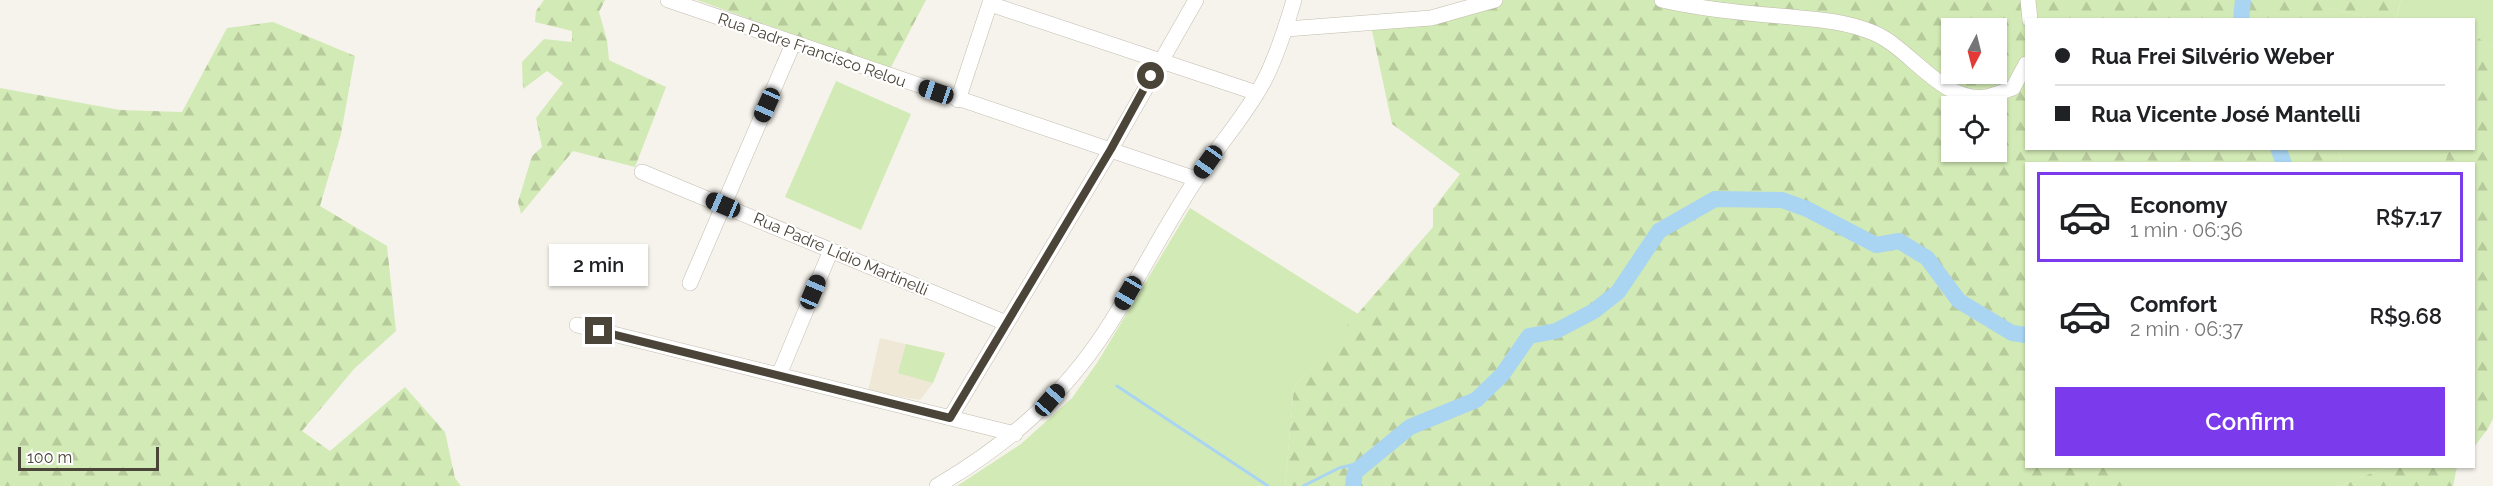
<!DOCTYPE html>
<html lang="en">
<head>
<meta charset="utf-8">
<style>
	:root { --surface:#fff; --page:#f2f2f2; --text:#202124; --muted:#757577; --line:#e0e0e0; --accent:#7c3aed }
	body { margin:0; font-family:Raleway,sans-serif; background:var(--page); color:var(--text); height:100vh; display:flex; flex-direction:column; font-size:22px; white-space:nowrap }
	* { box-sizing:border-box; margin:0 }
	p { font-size:20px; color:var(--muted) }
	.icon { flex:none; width:33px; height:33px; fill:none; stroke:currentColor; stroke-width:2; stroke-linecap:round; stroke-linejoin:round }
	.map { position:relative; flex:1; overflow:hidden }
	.drawer { position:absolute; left:2025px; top:162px; width:450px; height:306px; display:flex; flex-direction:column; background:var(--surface); border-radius:0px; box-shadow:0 2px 4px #0004 }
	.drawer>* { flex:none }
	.top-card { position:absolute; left:2025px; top:18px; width:450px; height:132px; border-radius:0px; box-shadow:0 2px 4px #0004; display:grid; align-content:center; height:132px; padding:0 30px; background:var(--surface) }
	.needle { width:39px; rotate:187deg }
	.buttons { position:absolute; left:1941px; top:18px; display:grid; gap:12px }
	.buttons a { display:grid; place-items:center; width:66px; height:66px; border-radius:0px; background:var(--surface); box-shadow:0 2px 4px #0004; font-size:30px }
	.scale { position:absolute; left:18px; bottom:15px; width:141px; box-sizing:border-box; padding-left:6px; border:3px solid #4b4439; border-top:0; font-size:16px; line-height:21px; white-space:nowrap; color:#4b4439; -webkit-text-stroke:4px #fff; paint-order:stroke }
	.end { position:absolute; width:27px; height:27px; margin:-14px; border:8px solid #4b4439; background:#fff; box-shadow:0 0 0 3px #fff }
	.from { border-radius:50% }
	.bubble { position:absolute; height:42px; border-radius:0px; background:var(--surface); box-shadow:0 2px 4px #0004; font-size:20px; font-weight:600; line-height:42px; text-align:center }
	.car { position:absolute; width:18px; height:36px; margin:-18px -9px; border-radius:8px; box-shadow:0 0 4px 2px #0007; background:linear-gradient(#222 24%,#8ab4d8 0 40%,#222 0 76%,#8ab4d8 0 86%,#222 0) }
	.top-card b { display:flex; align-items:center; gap:21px; height:57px; font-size:22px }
	.top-card b+b { border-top:2px solid var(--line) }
	.top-card i { width:15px; height:15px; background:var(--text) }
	ul { padding:10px 0 0; list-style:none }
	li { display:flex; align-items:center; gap:18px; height:90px; margin:0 12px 9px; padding:0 18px; border:3px solid transparent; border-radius:0px }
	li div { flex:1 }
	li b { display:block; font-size:22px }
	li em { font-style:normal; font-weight:600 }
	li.active { border-color:var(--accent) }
	li>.icon { width:54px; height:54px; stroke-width:1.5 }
	.primary-button { display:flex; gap:12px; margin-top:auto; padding:12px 30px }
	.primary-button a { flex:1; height:69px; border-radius:0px; background:var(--accent); color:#fff; font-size:24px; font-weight:600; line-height:69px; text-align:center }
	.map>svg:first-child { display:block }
</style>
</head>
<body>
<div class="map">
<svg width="2493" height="486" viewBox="0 0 2493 486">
	<defs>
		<pattern id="forest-firs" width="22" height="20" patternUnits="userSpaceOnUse" patternTransform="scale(1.5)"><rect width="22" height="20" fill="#d2eab5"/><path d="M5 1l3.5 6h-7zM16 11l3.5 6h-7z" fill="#b6ca9c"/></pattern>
	</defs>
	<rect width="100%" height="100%" fill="#f6f3ec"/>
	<path fill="#efe8d6" d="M880,338L945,353L933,383L920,400L868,391Z"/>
	<path fill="#d2eab5" d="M2401,0H2493V48L2474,35V20L2447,18L2446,20H2396Z
		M2330,8L2374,19H2330Z
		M836,81L911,114L861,230L785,197Z
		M2339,149H2449L2445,164L2341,163Z
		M1190,208L1358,314L1294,387L1285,486H957L1021,444L1072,398L1097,363Z
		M906,344L945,353L933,383L898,373Z
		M2126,467H2388L2338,486H2126Z"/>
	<path fill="url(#forest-firs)" fill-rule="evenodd" d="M544,0H605L599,12L607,40L609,60L666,87L635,167L573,151L521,214L518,202L532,156L542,147L536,118L563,83L547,71L523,89L522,62L544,39L572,42V31L535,22L536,11Z
		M697,0H926L890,69Z
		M1476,0H2401L2396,19H2374L2330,8V20H2026V148L2339,149L2341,163L2026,164V466L2126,467V486H1285L1294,387L1433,227V209L1460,174L1392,124L1371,26ZM1952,28H1996V74H1952ZM1952,106H1996V152H1952Z
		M273,22L355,56L341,134L320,206L387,246L396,331L354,369L302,431L330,451L405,387L445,432L455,478L461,486H0V88L120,110L182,112L227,28Z
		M2474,35L2493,48V419L2487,430L2474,447V164L2445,163L2449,149L2474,148Z
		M2388,467V466L2457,467L2453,486H2338Z"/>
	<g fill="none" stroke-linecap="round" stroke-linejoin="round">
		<path stroke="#a9d4f2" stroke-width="3" d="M1117,386L1268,486
			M1303,486L1339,468L1368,461"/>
		<path stroke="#a9d4f2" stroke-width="16" d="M2241,20L2243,0
			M2278,148L2284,164
			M1353,486L1355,472L1410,427L1476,400L1502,375L1529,336L1556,331L1594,311L1618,292L1659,231L1715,199L1782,200L1807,209L1876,245L1899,241L1927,258L1959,301L2012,333L2026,335"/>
		<g stroke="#c2bbae" stroke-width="16">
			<path id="minor" d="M668,0L1196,179
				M1662,0C1701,9 1740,13 1780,16C1812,19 1843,20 1874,33C1910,48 1942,103 1986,97C1995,95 2004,91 2013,88L2026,64
				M2028,0L2030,20
				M990,4L1257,93
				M1286,29L1431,18L1495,0
				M958,100L991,0
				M642,172L1006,323
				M690,283L793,44
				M577,325L1015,434
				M779,375L831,250
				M950,418L1111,149L1196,0
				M937,486C1005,446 1062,398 1106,330C1138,281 1164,227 1197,178C1218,146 1246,115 1264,81C1277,56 1286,27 1294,0"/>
		</g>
		<use href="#minor" stroke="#fff" stroke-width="15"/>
	</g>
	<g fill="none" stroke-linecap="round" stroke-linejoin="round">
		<path stroke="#4b4439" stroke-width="8" d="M599,331L950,418L1111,149L1151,76"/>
	</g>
	<g text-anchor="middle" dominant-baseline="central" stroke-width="4.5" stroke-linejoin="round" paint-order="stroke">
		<g font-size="16" fill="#4b4439" stroke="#fff">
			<text transform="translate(812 50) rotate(19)">Rua Padre Francisco Relou</text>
			<text transform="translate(841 254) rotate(23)">Rua Padre Lidio Martinelli</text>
		</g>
	</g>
</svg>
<div class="buttons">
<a><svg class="needle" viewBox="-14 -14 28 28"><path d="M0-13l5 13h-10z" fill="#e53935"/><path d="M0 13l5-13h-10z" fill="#757577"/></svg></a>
<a><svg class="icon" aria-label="locate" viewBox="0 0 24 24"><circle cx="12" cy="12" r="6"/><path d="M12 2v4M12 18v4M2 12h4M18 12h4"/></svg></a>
</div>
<div class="scale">100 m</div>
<i class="end from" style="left:1151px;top:76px"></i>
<i class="end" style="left:599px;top:331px"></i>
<div class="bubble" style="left:549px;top:244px;width:99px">2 min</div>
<i class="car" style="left:936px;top:92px;rotate:289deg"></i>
<i class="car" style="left:767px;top:105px;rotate:204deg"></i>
<i class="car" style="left:1208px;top:162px;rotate:215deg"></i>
<i class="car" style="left:723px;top:205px;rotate:293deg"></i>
<i class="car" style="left:813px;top:292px;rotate:23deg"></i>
<i class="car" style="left:1128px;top:293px;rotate:210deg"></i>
<i class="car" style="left:1050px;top:400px;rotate:41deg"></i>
<div class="top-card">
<b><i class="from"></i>Rua Frei Silvério Weber</b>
<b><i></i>Rua Vicente José Mantelli</b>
</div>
<section class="drawer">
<ul>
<li class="active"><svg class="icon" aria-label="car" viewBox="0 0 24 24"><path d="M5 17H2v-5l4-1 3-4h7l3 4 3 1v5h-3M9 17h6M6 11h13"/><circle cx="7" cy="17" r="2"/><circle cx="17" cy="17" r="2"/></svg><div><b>Economy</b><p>1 min · 06:36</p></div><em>R$7.17</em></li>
<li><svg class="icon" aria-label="car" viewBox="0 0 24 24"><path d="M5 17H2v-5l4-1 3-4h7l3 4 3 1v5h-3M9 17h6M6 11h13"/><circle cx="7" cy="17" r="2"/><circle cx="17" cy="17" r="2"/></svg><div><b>Comfort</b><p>2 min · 06:37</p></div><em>R$9.68</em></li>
</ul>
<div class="primary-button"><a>Confirm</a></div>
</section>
</div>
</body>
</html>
